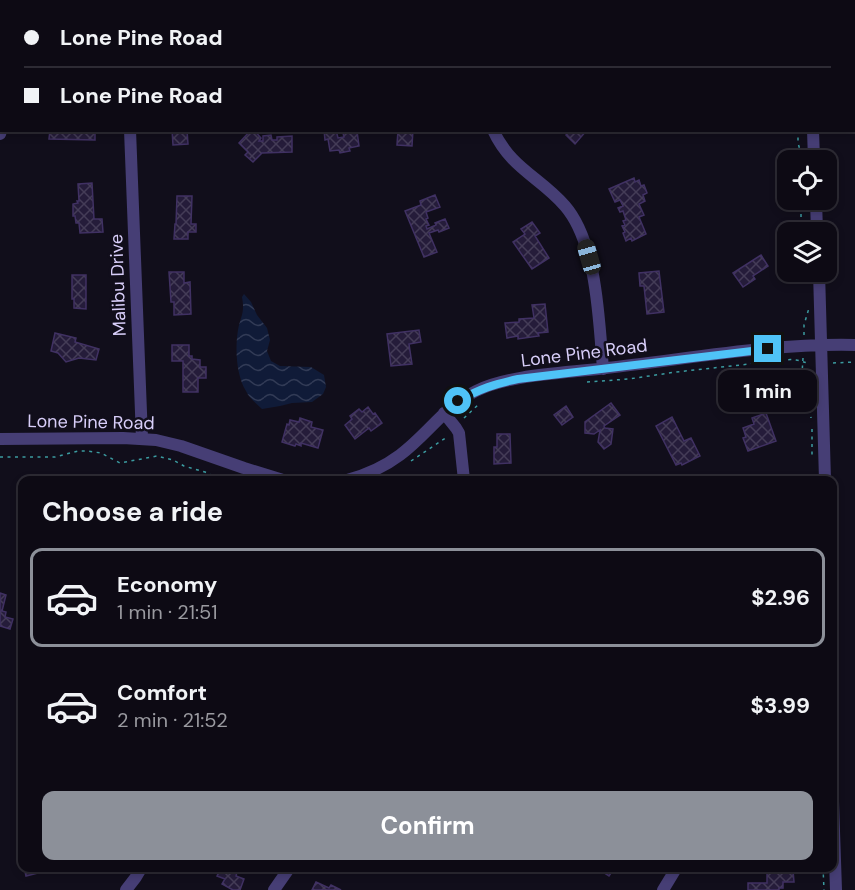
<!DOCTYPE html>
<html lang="en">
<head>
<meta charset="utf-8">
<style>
	:root { --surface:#0d0a14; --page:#16131d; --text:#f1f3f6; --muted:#9a9aa0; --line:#2d2b34; --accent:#8c9099 }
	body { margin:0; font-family:"DM Sans",sans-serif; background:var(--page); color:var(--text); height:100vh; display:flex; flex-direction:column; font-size:22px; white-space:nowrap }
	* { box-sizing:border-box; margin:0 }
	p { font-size:20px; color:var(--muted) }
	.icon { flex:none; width:33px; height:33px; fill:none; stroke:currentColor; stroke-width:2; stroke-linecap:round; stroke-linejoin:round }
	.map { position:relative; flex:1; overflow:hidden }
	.side { position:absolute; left:18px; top:476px; width:819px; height:396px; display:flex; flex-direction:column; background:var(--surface); border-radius:12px; box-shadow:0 3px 9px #0003,0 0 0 2px var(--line) }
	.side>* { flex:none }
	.top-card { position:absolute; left:0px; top:0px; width:855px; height:132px; box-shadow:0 3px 9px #0003,0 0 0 2px var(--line); display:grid; align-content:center; height:132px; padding:0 24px; background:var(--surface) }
	.controls { position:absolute; left:777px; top:150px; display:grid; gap:12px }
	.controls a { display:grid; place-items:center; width:60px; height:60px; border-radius:12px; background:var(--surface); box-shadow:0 3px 9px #0003,0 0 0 2px var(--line); font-size:30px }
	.end { position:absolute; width:27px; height:27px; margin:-14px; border:8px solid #4fc3f7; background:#111; box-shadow:0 0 0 3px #111 }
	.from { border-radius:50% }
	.bubble { position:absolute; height:42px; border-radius:12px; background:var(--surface); box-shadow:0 3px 9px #0003,0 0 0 2px var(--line); font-size:20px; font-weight:700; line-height:42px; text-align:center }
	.car { position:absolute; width:18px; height:36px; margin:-18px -9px; border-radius:8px; box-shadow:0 0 4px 2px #0007; background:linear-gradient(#222 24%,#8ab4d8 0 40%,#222 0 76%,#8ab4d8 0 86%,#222 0) }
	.top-card b { display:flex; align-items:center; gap:21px; height:57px; font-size:22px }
	.top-card b+b { border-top:2px solid var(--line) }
	.top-card i { width:15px; height:15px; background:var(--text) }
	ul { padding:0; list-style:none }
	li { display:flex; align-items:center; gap:18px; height:99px; margin:0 12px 9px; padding:0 12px; border:3px solid transparent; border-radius:12px }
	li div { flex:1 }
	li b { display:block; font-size:22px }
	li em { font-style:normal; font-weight:700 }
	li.current { border-color:var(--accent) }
	li>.icon { width:54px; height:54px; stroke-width:1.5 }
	h2 { padding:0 24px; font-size:27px; line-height:72px }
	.button { display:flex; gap:12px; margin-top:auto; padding:12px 24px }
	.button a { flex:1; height:69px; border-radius:12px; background:var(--accent); color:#fff; font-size:24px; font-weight:700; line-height:69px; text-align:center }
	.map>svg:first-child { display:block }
</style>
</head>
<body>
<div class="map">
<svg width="855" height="890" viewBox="0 0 855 890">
	<defs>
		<pattern id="water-waves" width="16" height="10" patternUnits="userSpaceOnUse" patternTransform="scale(1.5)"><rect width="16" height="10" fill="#101b38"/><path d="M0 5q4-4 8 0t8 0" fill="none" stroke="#323b56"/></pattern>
		<pattern id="building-cross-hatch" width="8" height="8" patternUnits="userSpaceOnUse" patternTransform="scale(1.5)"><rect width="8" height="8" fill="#251c3a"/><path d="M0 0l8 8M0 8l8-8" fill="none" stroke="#443c57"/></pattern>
	</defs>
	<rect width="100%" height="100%" fill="#110e1b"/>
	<path fill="url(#water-waves)" d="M244,294L251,302L257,315L267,328L270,340L267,351L271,361L280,366L311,367L324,375L326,387L323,394L312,402L292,403L280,406L262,409C256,403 249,398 246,391C236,375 235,348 238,330C241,315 245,313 242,297Z"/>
	<path fill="url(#building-cross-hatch)" stroke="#403163" stroke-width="1.5" d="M50,130H95V140L49,139Z
		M172,130H187L188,144L173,145Z
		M251,130H254L261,138L259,141H263V136L271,135L272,140H277V137L292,136V152L262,153L253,162L245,155L248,152L239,143Z
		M324,130H336L338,138L344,137L343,133L357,131L359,146L349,148L350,151L340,153L339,150L330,151L328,139L325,140Z
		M398,130H413L412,146L397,145Z
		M565,130H587L575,144L566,135L568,133Z
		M634,178L635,182L639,180L641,186L644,185L647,193L643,195L645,201L639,204L644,215L639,217L646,234L632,241L631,238L626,241L623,233L625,232L622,226L625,225L623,221L626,220L623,211L620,212L618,208L623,206L620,200L615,202L609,189Z
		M92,183L94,219H102L103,232L80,233L79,223H76L75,216H73V204L78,203L77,201H79L78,184Z
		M435,195L440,207L426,212L428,218L426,219L429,225L426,226L427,229L436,225L435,223L445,219L449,228L439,232L438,230L429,233L437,252L424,257L405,211L421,205L420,201Z
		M177,196H192L191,224H196V232H188V239H174L175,224H176Z
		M532,222L540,233L535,236L549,258L532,269L513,242L525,234L521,229Z
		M761,255L768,266L753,276L755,279L743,287L733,273Z
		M659,271L664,312L647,314L644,286H640L639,273Z
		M169,272H184V283L190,282L191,314L174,315V302H171Z
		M72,275H86V309L74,308V299H72Z
		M545,304L548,332L538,333L539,336L518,339V336L507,338L505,323L519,322V319L534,318L532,305Z
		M419,330L421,342L409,344L412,364L391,366L387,334Z
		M55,333L76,338L75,342L99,349L96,360L79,358L66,362L58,353L51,351Z
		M172,345H189V356H192V359L200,360V367H206V378H198V392H183V361H172Z
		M611,403L620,415L604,426L605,428L613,429L611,444L604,449L598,442L600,430L594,434L585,433V422Z
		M566,406L573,417L562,425L554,415Z
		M368,407L373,414L375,413L382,423L371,431L369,428L355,439L345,425L352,419L350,416L359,409L362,412Z
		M766,413L776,441L748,451L743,438L746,437L743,428L754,424L752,418Z
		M672,417L684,441L691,438L700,456L682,465L681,463L676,465L656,426Z
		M300,418L312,422L311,427L323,430L318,448L301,443V446L296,444L295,446L282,442L287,424L289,425L290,420L299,422Z
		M497,434H510L511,463L494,464V447H497Z
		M0,593L6,595L2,611L6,612L5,617L13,619L10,629L0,626Z
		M24,867H49L37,870L38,873L26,876Z
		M221,867H236L238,868L236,876L244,879L240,890H233L222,884L225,879L217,876Z
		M337,867H350L348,873Z
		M595,867H619L616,872L613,870L609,876Z
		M767,869L793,870L794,882H783V888H779V890H748V883H767Z
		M316,882L329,888L331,885L341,890H312Z"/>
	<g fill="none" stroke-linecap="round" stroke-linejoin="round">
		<path stroke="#3b9ba0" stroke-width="1.5" stroke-dasharray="3 4.5" stroke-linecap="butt" d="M792,0V2
			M798,130V143L802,157
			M801,232V210L804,200
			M804,272L808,282
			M804,335V325L809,308
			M803,358L802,374L808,392L811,418
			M833,363L855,362
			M587,382L629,379L676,372L777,361C783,360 790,359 796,360C802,361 805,363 810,363
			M464,418L480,403
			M812,429V457
			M0,457H55L78,451H87L101,453L120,463L157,456L173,460L184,466L205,472L215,477L230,480
			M411,461L447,437
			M812,480L813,474
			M823,867L824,890"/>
		<path stroke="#463e75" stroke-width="12" d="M117,0L118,2
			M808,0V2
			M130,130L142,438
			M493,130C511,169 540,177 565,206C597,243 599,321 603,369
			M813,130L814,160
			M0,134L2,128
			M816,200L817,232
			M819,272L825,480
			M444,413L456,428L459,433L464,480
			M0,439L123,438L156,440L181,446L244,468L283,480
			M347,480C366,475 384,467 400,455C428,434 444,407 476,391C509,374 569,373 606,368C688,359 773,343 855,345
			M832,772L836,890
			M126,890L136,877L142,867
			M274,890L290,867
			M663,890L677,867"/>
	</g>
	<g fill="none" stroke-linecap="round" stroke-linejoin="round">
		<path stroke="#4fc3f7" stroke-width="8" d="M458,401C480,389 494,384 518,379L768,349"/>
	</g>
	<g text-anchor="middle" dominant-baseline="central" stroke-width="5" stroke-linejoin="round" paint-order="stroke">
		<g font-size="18" fill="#d8cef9" stroke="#110e1b">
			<text transform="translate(118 285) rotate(-92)">Malibu Drive</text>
			<text transform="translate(584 353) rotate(-7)">Lone Pine Road</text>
			<text transform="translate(91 422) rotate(1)">Lone Pine Road</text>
		</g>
	</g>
</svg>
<div class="controls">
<a><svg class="icon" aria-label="locate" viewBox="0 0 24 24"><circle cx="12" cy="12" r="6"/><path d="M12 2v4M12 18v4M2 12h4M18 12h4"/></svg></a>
<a><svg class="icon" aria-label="layers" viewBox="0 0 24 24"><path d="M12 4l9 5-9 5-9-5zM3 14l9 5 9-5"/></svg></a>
</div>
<i class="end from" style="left:458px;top:401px"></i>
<i class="end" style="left:768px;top:349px"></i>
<div class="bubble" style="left:718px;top:370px;width:99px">1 min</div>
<i class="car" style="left:589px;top:257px;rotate:344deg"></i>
<div class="top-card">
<b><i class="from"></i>Lone Pine Road</b>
<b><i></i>Lone Pine Road</b>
</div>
<section class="side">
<h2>Choose a ride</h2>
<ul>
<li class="current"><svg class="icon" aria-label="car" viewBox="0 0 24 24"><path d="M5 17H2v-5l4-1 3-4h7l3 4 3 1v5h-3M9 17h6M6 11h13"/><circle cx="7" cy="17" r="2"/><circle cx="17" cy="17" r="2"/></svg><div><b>Economy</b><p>1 min · 21:51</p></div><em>$2.96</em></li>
<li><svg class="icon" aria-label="car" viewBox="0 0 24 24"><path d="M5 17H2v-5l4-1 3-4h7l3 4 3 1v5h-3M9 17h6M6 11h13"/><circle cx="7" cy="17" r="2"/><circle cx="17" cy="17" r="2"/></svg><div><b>Comfort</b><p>2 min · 21:52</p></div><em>$3.99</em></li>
</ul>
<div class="button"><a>Confirm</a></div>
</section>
</div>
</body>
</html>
